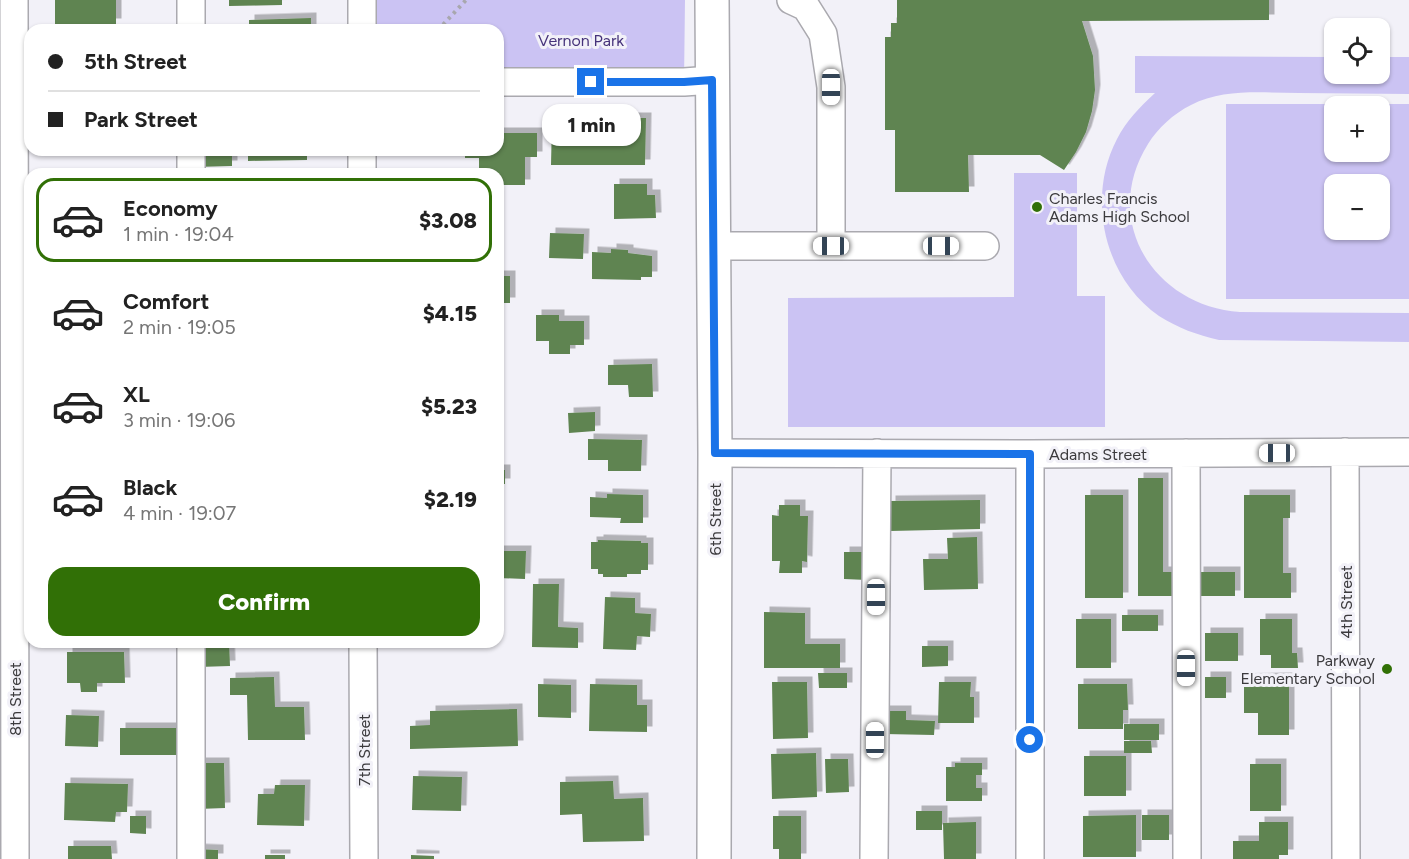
<!DOCTYPE html>
<html lang="en">
<head>
<meta charset="utf-8">
<style>
	:root { --surface:#fff; --page:#f2f2f2; --text:#222; --muted:#767676; --line:#e0e0e0; --accent:#317006 }
	body { margin:0; font-family:Figtree,sans-serif; background:var(--page); color:var(--text); height:100vh; display:flex; flex-direction:column; font-size:22px; white-space:nowrap }
	* { box-sizing:border-box; margin:0 }
	p { font-size:20px; color:var(--muted) }
	.icon { flex:none; width:33px; height:33px; fill:none; stroke:currentColor; stroke-width:2; stroke-linecap:round; stroke-linejoin:round }
	.map { position:relative; flex:1; overflow:hidden }
	.drawer { position:absolute; left:24px; top:168px; width:480px; height:480px; display:flex; flex-direction:column; background:var(--surface); border-radius:18px; box-shadow:0 2px 4px #0004 }
	.drawer>* { flex:none }
	.banner { position:absolute; left:24px; top:24px; width:480px; height:132px; border-radius:18px; box-shadow:0 2px 4px #0004; display:grid; align-content:center; height:132px; padding:0 24px; background:var(--surface) }
	.fabs { position:absolute; left:1324px; top:18px; display:grid; gap:12px }
	.fabs a { display:grid; place-items:center; width:66px; height:66px; border-radius:12px; background:var(--surface); box-shadow:0 2px 4px #0004; font-size:30px }
	.end { position:absolute; width:27px; height:27px; margin:-14px; border:8px solid #1a73e8; background:#fff; box-shadow:0 0 0 3px #fff }
	.from { border-radius:50% }
	.bubble { position:absolute; height:42px; border-radius:18px; background:var(--surface); box-shadow:0 2px 4px #0004; font-size:20px; font-weight:800; line-height:42px; text-align:center }
	.car { position:absolute; width:18px; height:36px; margin:-18px -9px; border-radius:8px; box-shadow:0 0 4px 2px #0007; background:linear-gradient(#fff 24%,#345 0 40%,#fff 0 76%,#345 0 86%,#fff 0) }
	.banner b { display:flex; align-items:center; gap:21px; height:57px; font-size:22px }
	.banner b+b { border-top:2px solid var(--line) }
	.banner i { width:15px; height:15px; background:var(--text) }
	ul { padding:10px 0 0; list-style:none }
	li { display:flex; align-items:center; gap:18px; height:84px; margin:0 12px 9px; padding:0 12px; border:3px solid transparent; border-radius:18px }
	li div { flex:1 }
	li b { display:block; font-size:22px }
	li em { font-style:normal; font-weight:800 }
	li.selected { border-color:var(--accent) }
	li>.icon { width:54px; height:54px; stroke-width:1.5 }
	.cta { display:flex; gap:12px; margin-top:auto; padding:12px 24px }
	.cta a { flex:1; height:69px; border-radius:18px; background:var(--accent); color:#fff; font-size:24px; font-weight:800; line-height:69px; text-align:center }
	.map>svg:first-child { display:block }
</style>
</head>
<body>
<div class="map">
<svg width="1409" height="859" viewBox="0 0 1409 859">
	<defs>
		<filter id="shadow"><feDropShadow dx="5.5" dy="-5.5" stdDeviation="0" flood-color="#0004"/></filter>
	</defs>
	<rect width="100%" height="100%" fill="#f2f1f8"/>
	<path fill="#cbc3f3" fill-rule="evenodd" d="M362,0H685L684,82H498V30H362Z
		M1135,56L1335,57V74H1380V57H1409V94C1372,94 1336,93 1299,93C1263,93 1224,88 1191,105C1173,114 1158,128 1148,144C1100,221 1154,306 1240,312L1409,313V342L1219,340C1197,335 1178,328 1159,316C1104,278 1086,198 1117,139C1126,121 1140,107 1155,93H1135Z
		M1226,104H1409V299H1226ZM1335,106H1380V152H1335ZM1335,184H1380V230H1335Z
		M1014,173H1077V296H1105V427H788V298L1014,297Z"/>
	<path fill="#5f8451" filter="url(#shadow)" d="M55,0H116V24H55Z
		M229,0H282V5L229,6Z
		M897,0H1269V20L1082,21L1093,56L1095,90L1092,111L1086,132L1076,152L1064,170L1040,155H968L969,192H895V130H885V37H891V23H897Z
		M311,18V30H249V20Z
		M592,118H646L645,165H551L552,121H582V131H592Z
		M498,133H537V157H525V185H498V174H479V158H465V150H498Z
		M195,150H232V166L195,167Z
		M248,150H307V160L248,161Z
		M614,184H647V195H655L656,218L614,219Z
		M550,233L584,234L583,259L549,258Z
		M611,249L628,250V253L652,256V277H641V280L592,279V252L611,253Z
		M498,276H510V303H498Z
		M536,315H559V321H584V345H570V354H549V341H536Z
		M652,364L653,397H629L628,385H608V365Z
		M595,412V431L569,433L568,413Z
		M588,439L642,440L641,471H608V460H588Z
		M498,470H505V484H498Z
		M1138,478H1163V572H1174V596H1138Z
		M607,494L643,495V523H620L621,518L590,517V497L607,498Z
		M1085,495H1123V598H1085Z
		M1244,495H1290V518H1283V573H1291V598H1244Z
		M980,500V529L890,531V501Z
		M779,505H800V516H808L807,562L802,561V573H779L780,561H772V515L779,516Z
		M977,537L978,589L924,590L923,559H948L947,538Z
		M598,540L641,541V543H648V570H641V574H627V577H603V574H598V569H591V542H598Z
		M498,551H526L525,579L498,578Z
		M844,552H868L867,580L844,579Z
		M1198,572H1235V596H1198Z
		M533,584H559L558,627L578,628V648L532,647Z
		M605,597L635,598V613L651,614L650,637L637,636L636,650L603,649Z
		M764,612L805,613V644H840V668H764Z
		M1122,615H1158V631H1122Z
		M1076,619H1111V668H1076Z
		M1260,619H1292V653H1297L1298,668H1271V655H1260Z
		M1205,633H1238V661H1205Z
		M229,642L230,666L198,667L197,643Z
		M412,642H461V648L412,647Z
		M922,646H948V666L922,667Z
		M67,652H124L125,683H97V692H81L80,683H67Z
		M818,673H847V688H819Z
		M274,677L275,707H304L305,740H248L247,695H230V678Z
		M1205,677H1226V698H1205Z
		M1289,678V735H1258V713H1244V679Z
		M772,682H807L808,738L773,739Z
		M939,682H971L970,697H974V723H938Z
		M538,684L571,685V718L538,717Z
		M590,684L637,685V705H647V732L589,731Z
		M1078,684H1127L1128,710H1123V729H1078Z
		M517,709L518,746L410,749V726L430,725V711Z
		M884,711H906V720L935,721L934,735L884,734Z
		M66,715L99,716L98,747L65,746Z
		M1124,724H1159V740H1124Z
		M120,728H176L177,755H120Z
		M1124,741H1151L1152,753H1124Z
		M816,753L817,797L772,799L771,754Z
		M1084,756H1126V796H1084Z
		M825,759H848L849,792L826,793Z
		M197,763H224L225,808L198,809Z
		M955,763H982V775H976V788H982V801H946V767H955Z
		M1250,764H1281V811H1250Z
		M413,776L462,777L461,811L412,810Z
		M613,781L614,799L643,798L644,841L583,842L582,814L560,815V782Z
		M65,783L128,784L127,812H116L115,822L64,820Z
		M275,785H305L304,826L257,825L258,794H274Z
		M916,811H942V830H916Z
		M1136,815V857H1083V816Z
		M1142,815H1169V840H1142Z
		M130,816H146V834L130,833Z
		M773,816H801V859H779V849H773Z
		M976,822V859H944L943,823Z
		M1259,822H1288V855H1279V859H1233V841H1259Z
		M68,846H111L112,859H68Z
		M194,849L218,850V859H194Z
		M265,855H285V859H265Z
		M411,855L434,856V859H411Z"/>
	<g fill="none" stroke-linecap="round" stroke-linejoin="round">
		<g stroke="#aaa9af" stroke-width="30">
			<path id="minor" d="M14,0L15,859
				M191,0V30
				M362,0V30
				M791,0L806,7L823,34L831,87V246H985
				M498,82H684L712,80
				M191,150V174
				M362,150V174
				M714,246H831
				M1345,452L1346,859
				M715,453L1030,454L1409,452
				M1186,453L1187,859
				M1030,454V859
				M191,642V859
				M363,642L364,859
				M874,859L877,453"/>
		</g>
		<g stroke="#aaa9af" stroke-width="36">
			<path id="major" d="M712,0L715,453L714,859"/>
		</g>
		<path stroke="#a8a7ad" stroke-width="4" stroke-dasharray="3 4.5" stroke-linecap="butt" d="M438,30L466,0"/>
		<use href="#minor" stroke="#fff" stroke-width="27"/>
		<use href="#major" stroke="#fff" stroke-width="33"/>
	</g>
	<g fill="none" stroke-linecap="round" stroke-linejoin="round">
		<path stroke="#1a73e8" stroke-width="8" d="M591,82H684L712,80L715,453L1030,454V740"/>
	</g>
	<g fill="#317006" stroke="#f2f1f8" stroke-width="2">
		<circle cx="1037" cy="207" r="6"/>
		<circle cx="1387" cy="669" r="6"/>
	</g>
	<g text-anchor="middle" dominant-baseline="central" stroke-width="6" stroke-linejoin="round" paint-order="stroke">
		<g font-size="16" fill="#46337a" stroke="#f2f1f8">
			<text x="581" y="40">Vernon Park</text>
		</g>
		<g font-size="16" fill="#3b3a3d" stroke="#f2f1f8" text-anchor="start">
			<text x="1049" y="198">Charles Francis<tspan x="1049" dy="18">Adams High School</tspan></text>
			<text x="1375" y="660" text-anchor="end">Parkway<tspan x="1375" dy="18">Elementary School</tspan></text>
		</g>
		<g font-size="16" fill="#3b3a3d" stroke="#f2f1f8">
			<text x="1098" y="454">Adams Street</text>
			<text transform="translate(715 519) rotate(-90)">6th Street</text>
			<text transform="translate(1346 602) rotate(-90)">4th Street</text>
			<text transform="translate(15 699) rotate(-90)">8th Street</text>
			<text transform="translate(364 750) rotate(-90)">7th Street</text>
		</g>
	</g>
</svg>
<div class="fabs">
<a><svg class="icon" aria-label="locate" viewBox="0 0 24 24"><circle cx="12" cy="12" r="6"/><path d="M12 2v4M12 18v4M2 12h4M18 12h4"/></svg></a>
<a>+</a>
<a>−</a>
</div>
<i class="end from" style="left:1030px;top:740px"></i>
<i class="end" style="left:591px;top:82px"></i>
<div class="bubble" style="left:542px;top:104px;width:99px">1 min</div>
<i class="car" style="left:831px;top:87px;rotate:180deg"></i>
<i class="car" style="left:831px;top:246px;rotate:270deg"></i>
<i class="car" style="left:941px;top:246px;rotate:90deg"></i>
<i class="car" style="left:1277px;top:453px;rotate:270deg"></i>
<i class="car" style="left:876px;top:597px;rotate:180deg"></i>
<i class="car" style="left:1186px;top:668px;rotate:180deg"></i>
<i class="car" style="left:875px;top:740px;rotate:0deg"></i>
<div class="banner">
<b><i class="from"></i>5th Street</b>
<b><i></i>Park Street</b>
</div>
<section class="drawer">
<ul>
<li class="selected"><svg class="icon" aria-label="car" viewBox="0 0 24 24"><path d="M5 17H2v-5l4-1 3-4h7l3 4 3 1v5h-3M9 17h6M6 11h13"/><circle cx="7" cy="17" r="2"/><circle cx="17" cy="17" r="2"/></svg><div><b>Economy</b><p>1 min · 19:04</p></div><em>$3.08</em></li>
<li><svg class="icon" aria-label="car" viewBox="0 0 24 24"><path d="M5 17H2v-5l4-1 3-4h7l3 4 3 1v5h-3M9 17h6M6 11h13"/><circle cx="7" cy="17" r="2"/><circle cx="17" cy="17" r="2"/></svg><div><b>Comfort</b><p>2 min · 19:05</p></div><em>$4.15</em></li>
<li><svg class="icon" aria-label="car" viewBox="0 0 24 24"><path d="M5 17H2v-5l4-1 3-4h7l3 4 3 1v5h-3M9 17h6M6 11h13"/><circle cx="7" cy="17" r="2"/><circle cx="17" cy="17" r="2"/></svg><div><b>XL</b><p>3 min · 19:06</p></div><em>$5.23</em></li>
<li><svg class="icon" aria-label="car" viewBox="0 0 24 24"><path d="M5 17H2v-5l4-1 3-4h7l3 4 3 1v5h-3M9 17h6M6 11h13"/><circle cx="7" cy="17" r="2"/><circle cx="17" cy="17" r="2"/></svg><div><b>Black</b><p>4 min · 19:07</p></div><em>$2.19</em></li>
</ul>
<div class="cta"><a>Confirm</a></div>
</section>
</div>
</body>
</html>
